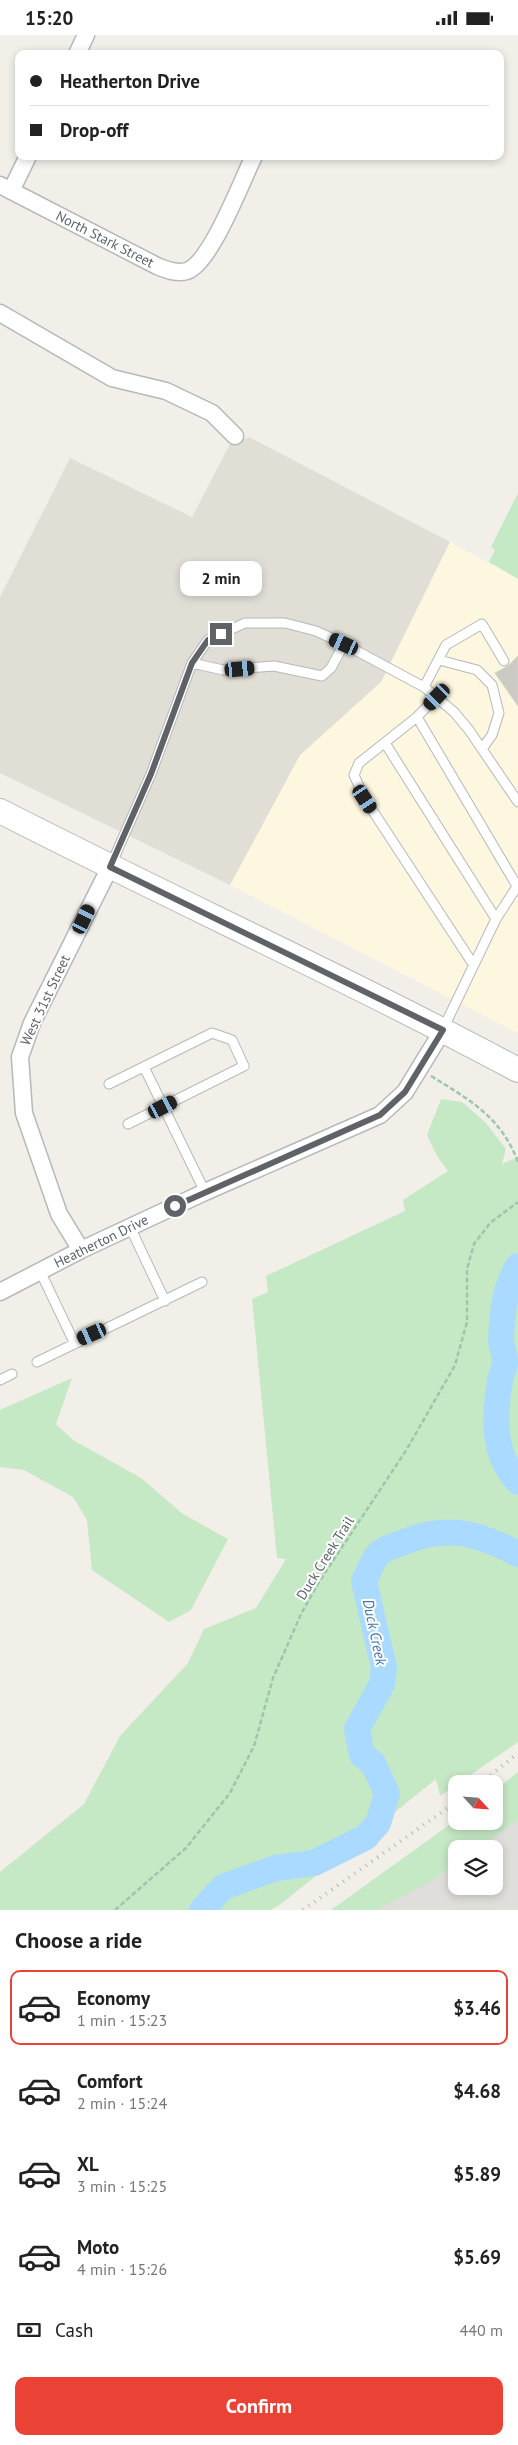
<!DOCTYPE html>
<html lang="en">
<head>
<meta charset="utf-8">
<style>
	:root { --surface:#fff; --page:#f6f6f6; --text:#222; --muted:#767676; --line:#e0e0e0; --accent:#ea4335 }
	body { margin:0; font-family:"PT Sans",sans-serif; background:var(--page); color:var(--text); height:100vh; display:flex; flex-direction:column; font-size:19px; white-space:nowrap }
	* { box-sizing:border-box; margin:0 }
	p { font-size:16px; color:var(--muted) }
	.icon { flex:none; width:28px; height:28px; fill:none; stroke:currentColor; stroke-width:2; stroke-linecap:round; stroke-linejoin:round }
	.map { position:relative; height:1875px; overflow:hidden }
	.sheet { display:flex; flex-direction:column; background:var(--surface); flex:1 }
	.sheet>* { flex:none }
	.hud { position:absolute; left:15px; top:15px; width:489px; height:110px; border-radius:10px; box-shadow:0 2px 8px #0003; display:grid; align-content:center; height:110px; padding:0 15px; background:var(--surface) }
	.needle { width:32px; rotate:116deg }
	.buttons { position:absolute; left:448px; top:1740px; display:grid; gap:10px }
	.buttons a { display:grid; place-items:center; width:55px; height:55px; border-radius:10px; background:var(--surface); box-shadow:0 2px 8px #0003; font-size:25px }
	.end { position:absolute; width:22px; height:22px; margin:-11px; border:6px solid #5f6368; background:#fff; box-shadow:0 0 0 2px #fff }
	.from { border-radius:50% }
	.bubble { position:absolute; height:35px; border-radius:10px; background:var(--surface); box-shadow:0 2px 8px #0003; font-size:16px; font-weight:700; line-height:35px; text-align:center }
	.car { position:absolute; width:15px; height:30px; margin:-15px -8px; border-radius:6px; box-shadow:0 0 4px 1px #0007; background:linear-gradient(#222 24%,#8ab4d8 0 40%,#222 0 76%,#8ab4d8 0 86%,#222 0) }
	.hud b { display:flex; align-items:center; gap:18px; height:48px; font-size:19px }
	.hud b+b { border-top:1px solid var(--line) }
	.hud i { width:12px; height:12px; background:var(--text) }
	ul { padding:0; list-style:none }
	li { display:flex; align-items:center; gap:15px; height:75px; margin:0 10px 8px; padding:0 5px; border:2px solid transparent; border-radius:10px }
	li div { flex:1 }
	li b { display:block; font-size:19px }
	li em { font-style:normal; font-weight:700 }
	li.current { border-color:var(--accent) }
	li>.icon { width:45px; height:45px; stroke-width:1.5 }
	h2 { padding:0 15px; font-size:22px; line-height:60px }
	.pay { display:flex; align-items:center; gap:12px; height:55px; padding:0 15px; font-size:19px }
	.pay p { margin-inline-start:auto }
	.cta { display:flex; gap:10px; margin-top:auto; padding:10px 15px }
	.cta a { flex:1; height:58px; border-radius:10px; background:var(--accent); color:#fff; font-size:20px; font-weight:700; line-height:58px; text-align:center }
	.status { display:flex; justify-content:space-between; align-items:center; height:35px; padding:0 25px; background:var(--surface); direction:ltr }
	.status svg { height:14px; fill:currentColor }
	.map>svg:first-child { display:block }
</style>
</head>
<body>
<div class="status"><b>15:20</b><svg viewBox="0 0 49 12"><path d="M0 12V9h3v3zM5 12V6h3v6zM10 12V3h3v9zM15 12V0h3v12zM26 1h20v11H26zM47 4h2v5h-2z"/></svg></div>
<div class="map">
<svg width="518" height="1875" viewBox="0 0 518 1875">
	<rect width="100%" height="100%" fill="#f1efe8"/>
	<path fill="#fef7e0" d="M450,507L518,544V998L230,850L300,720L381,647Z"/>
	<path fill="#e0deda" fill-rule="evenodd" d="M518,1763V1875H374L488,1786H494ZM456,1814H494V1851H456Z"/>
	<path fill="#e1ded6" d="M249,402L450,507L381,647L300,720L230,850L0,738V562L70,423L192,482L230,409Z"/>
	<path fill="#c5e8c5" d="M518,458V544L489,527L495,515L491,512Z
		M441,1064L462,1067L485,1087L506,1114L502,1129L518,1122V1707L440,1761L436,1744L281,1869L270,1875H0V1837L84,1769L120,1701L188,1628L204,1594L256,1573L286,1524L277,1523L252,1264L268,1257L266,1241L405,1176L403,1165L448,1136L437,1121L427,1100Z
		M72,1343L56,1389L73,1405L141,1443L183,1479L228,1504L191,1575L169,1587L92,1535L87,1485L73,1462L24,1435L0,1432V1375Z
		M518,1737V1785L477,1814H456V1828L431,1846L377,1875H331L456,1785L494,1786V1756Z"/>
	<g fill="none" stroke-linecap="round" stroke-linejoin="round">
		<path stroke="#aadaff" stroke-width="26" d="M518,1231C503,1257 503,1275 501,1304C501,1312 505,1319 505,1327C505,1333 501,1339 500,1346C494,1381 492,1419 518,1447
			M202,1875L223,1852L276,1833L314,1828L366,1802L378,1788L387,1759L373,1728L362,1720L357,1694L382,1649L384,1633L364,1546C369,1537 373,1522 382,1516C388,1512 397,1510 404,1507C447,1489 478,1498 518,1519"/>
	</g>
	<path fill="#cccac5" stroke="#d6d1c6" d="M518,621V671L495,638L508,631Z"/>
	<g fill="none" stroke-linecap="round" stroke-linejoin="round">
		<g stroke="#b5b8bc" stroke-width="11">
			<path id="lane" d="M439,625L477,635L492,650L499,678L492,700L482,714
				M192,628L223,635L274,631L322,641L331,633L344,609
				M424,652L446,610L482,589L504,626
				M437,661L417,682L517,851
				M417,682L359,728L354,740L365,764L473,929
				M385,708L496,884
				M111,830L151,739L192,628L208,605L245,588H285L316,596L344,609L424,652L454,677L469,695L518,767
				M443,994L496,884L518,850
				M144,1032L205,1157
				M109,1049L212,998L232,1005L244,1031L128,1089
				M130,1192L165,1266
				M40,1236L74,1307
				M37,1327L202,1247
				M0,1345L12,1339"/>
		</g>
		<g stroke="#b5b8bc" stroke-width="19">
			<path id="street" d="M77,19L86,0
				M0,150L157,231C167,235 177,239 187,236C211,228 242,145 254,121
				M11,156L28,121
				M0,278L112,343L166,356L212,378L235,401
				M81,1215L59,1179L24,1078L20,1022L32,988L110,832
				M0,1257L81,1215L205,1157L380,1080L405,1057L443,995"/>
		</g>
		<g stroke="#b6babf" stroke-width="26">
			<path id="secondary" d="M0,776C172,864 348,944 518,1035"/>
		</g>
		<path stroke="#9cc7a9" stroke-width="2.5" stroke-dasharray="5 2.5" stroke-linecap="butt" d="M431,1041C470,1065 501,1082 518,1127
			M115,1875L186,1813L230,1758L254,1711L273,1643L301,1579L319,1547L407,1414L455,1330L467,1287V1234L474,1209L490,1188L518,1167"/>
		<use href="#lane" stroke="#fff" stroke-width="9"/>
		<use href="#street" stroke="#fff" stroke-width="16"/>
		<use href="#secondary" stroke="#fff" stroke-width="24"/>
		<path stroke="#b6b7b8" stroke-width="4" stroke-dasharray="1 6" stroke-linecap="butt" d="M480,1749L518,1718
			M303,1875L456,1767"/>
	</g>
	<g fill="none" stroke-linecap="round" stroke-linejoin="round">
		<path stroke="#5f6368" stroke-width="6" d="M175,1171L380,1080L405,1057L443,995L110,832L151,739L192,628L208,605L221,599"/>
	</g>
	<g text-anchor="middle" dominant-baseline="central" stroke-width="4" stroke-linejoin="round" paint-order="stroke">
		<g font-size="14" fill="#5f6368" stroke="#fff">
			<text transform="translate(105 204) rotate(27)">North Stark Street</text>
			<text transform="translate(45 965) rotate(-65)">West 31st Street</text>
			<text transform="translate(101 1206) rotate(-26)">Heatherton Drive</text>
			<text transform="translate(325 1523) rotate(-58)">Duck Creek Trail</text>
		</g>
		<g font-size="15" font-style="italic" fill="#4174aa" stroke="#fff">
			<text transform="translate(375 1597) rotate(78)">Duck Creek</text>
		</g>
	</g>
</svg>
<div class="buttons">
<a><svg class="needle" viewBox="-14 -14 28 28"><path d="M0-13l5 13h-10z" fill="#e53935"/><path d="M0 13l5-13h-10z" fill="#767676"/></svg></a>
<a><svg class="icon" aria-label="layers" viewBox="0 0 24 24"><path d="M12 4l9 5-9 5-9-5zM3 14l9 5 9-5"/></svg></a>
</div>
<i class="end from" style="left:175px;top:1171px"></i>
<i class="end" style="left:221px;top:599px"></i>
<div class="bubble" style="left:180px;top:526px;width:82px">2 min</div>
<i class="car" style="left:344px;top:609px;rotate:294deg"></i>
<i class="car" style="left:240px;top:634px;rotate:85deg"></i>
<i class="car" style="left:437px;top:662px;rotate:224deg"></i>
<i class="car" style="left:365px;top:764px;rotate:147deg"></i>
<i class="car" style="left:84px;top:884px;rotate:26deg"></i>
<i class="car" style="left:163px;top:1072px;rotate:63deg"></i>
<i class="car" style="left:92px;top:1299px;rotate:246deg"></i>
<div class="hud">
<b><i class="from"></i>Heatherton Drive</b>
<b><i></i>Drop-off</b>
</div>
</div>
<section class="sheet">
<h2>Choose a ride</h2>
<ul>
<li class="current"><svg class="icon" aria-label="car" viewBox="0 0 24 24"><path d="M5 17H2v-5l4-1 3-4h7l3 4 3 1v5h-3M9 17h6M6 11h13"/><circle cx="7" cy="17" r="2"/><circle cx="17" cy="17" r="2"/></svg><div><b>Economy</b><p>1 min · 15:23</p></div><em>$3.46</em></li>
<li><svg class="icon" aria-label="car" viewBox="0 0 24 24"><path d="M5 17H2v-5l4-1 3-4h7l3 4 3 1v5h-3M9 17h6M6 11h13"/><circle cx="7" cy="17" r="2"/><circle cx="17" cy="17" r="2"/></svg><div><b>Comfort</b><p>2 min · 15:24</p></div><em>$4.68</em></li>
<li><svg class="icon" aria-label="car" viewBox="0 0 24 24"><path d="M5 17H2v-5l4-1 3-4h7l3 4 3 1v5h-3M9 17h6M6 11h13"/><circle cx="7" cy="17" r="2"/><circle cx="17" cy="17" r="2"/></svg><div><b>XL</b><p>3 min · 15:25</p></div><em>$5.89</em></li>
<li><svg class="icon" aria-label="car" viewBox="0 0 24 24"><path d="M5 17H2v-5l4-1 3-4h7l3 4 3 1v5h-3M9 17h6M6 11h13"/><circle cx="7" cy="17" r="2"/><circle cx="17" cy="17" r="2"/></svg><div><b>Moto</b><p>4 min · 15:26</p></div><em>$5.69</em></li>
</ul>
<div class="pay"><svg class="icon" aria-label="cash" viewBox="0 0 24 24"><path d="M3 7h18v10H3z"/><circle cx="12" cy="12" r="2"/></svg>Cash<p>440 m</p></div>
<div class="cta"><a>Confirm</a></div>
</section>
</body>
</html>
